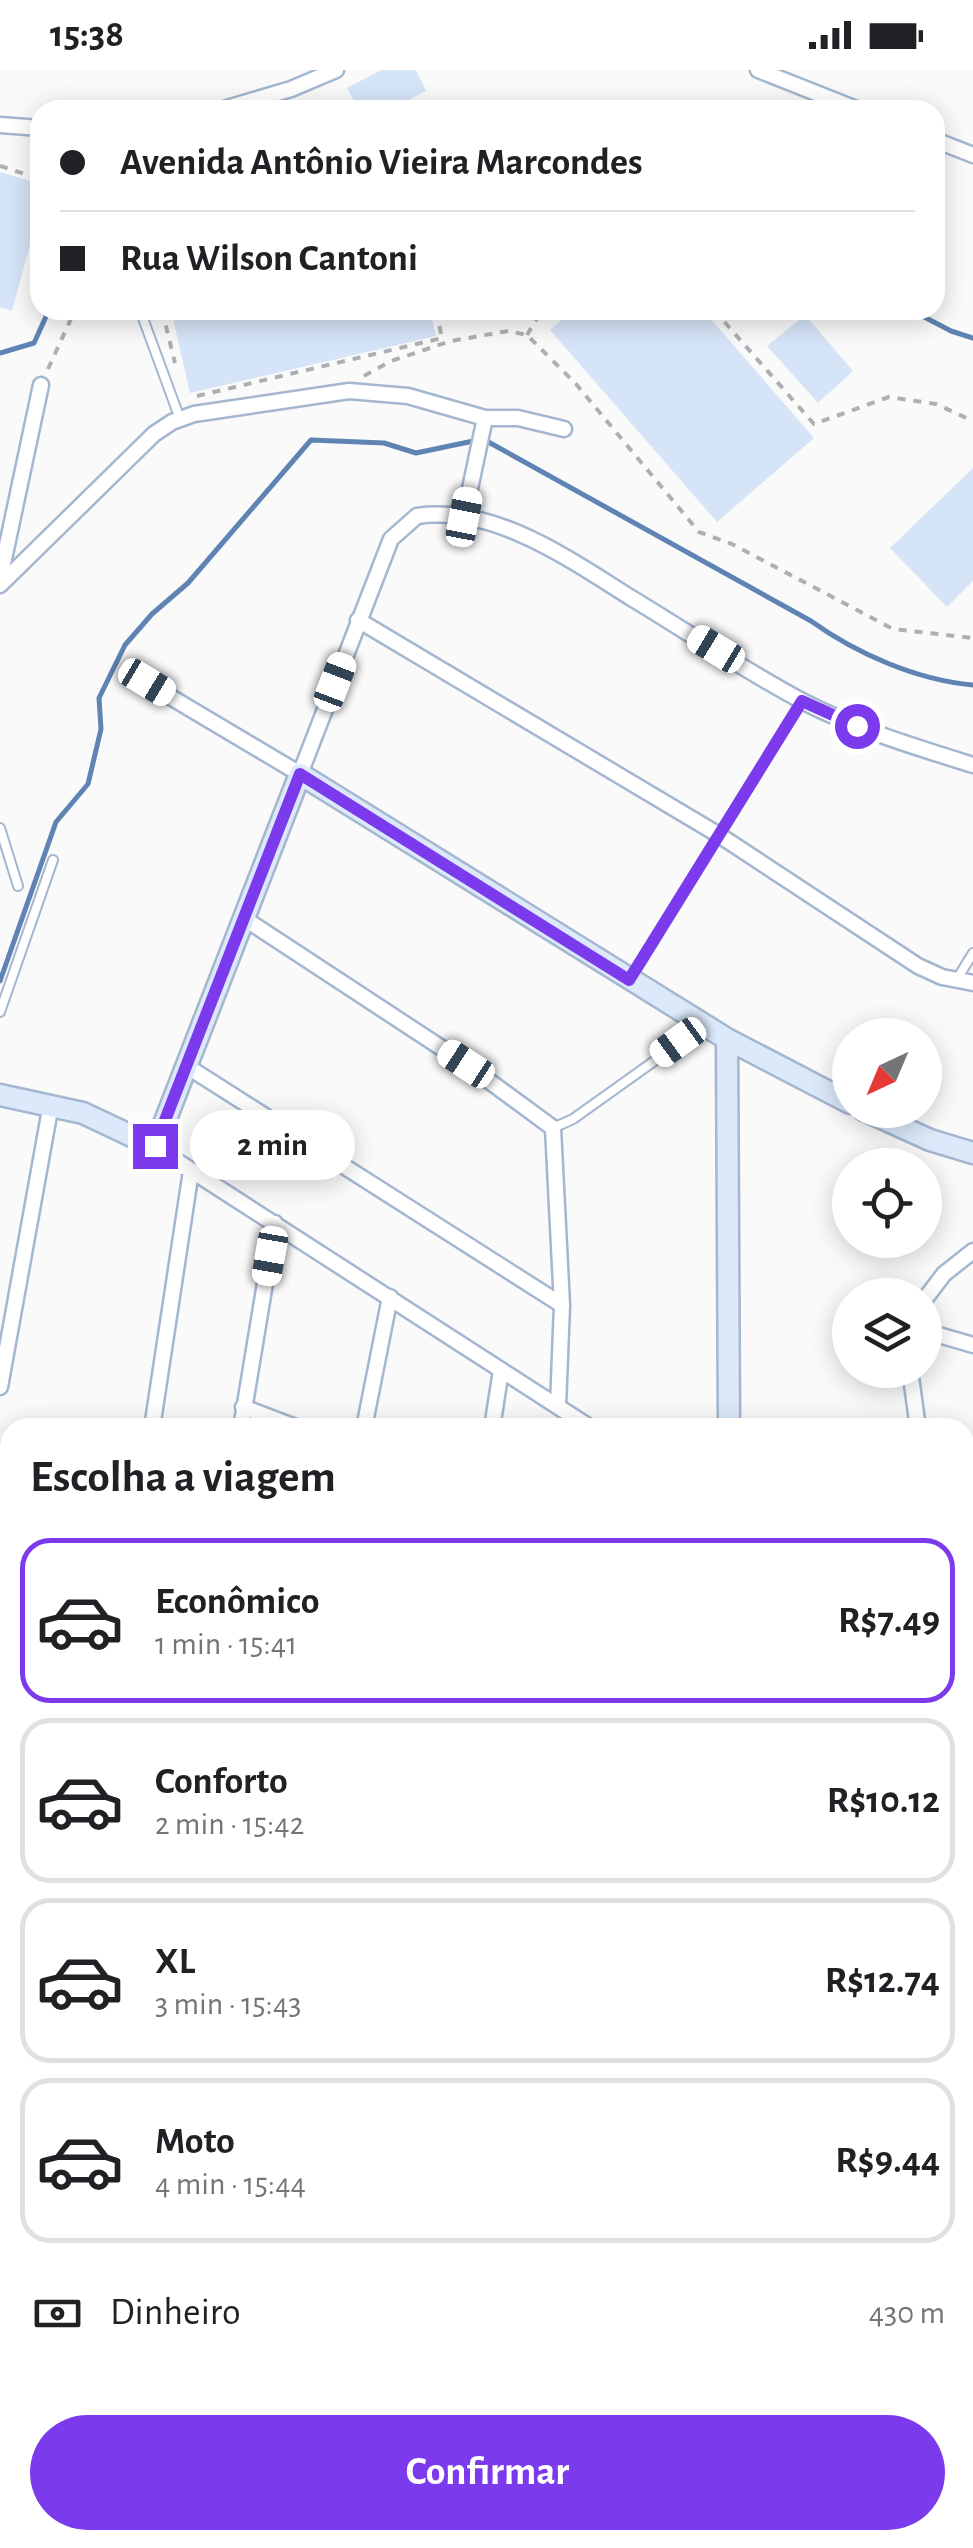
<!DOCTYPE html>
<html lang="pt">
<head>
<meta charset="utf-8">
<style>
	:root { --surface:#fff; --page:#f6f6f6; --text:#202124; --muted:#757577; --line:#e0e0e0; --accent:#7c3aed }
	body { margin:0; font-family:"Alegreya Sans",sans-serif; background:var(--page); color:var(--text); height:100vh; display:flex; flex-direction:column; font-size:38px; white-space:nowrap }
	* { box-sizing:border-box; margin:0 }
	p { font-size:32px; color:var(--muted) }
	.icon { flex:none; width:55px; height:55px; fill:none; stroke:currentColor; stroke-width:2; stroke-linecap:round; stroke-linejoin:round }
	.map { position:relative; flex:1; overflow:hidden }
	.panel { position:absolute; left:0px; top:1348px; width:975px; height:1132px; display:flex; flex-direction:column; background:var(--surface); border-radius:30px 30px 0 0; box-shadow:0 5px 25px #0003 }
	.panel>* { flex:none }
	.banner { position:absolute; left:30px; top:30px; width:915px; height:220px; border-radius:30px; box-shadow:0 5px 25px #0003; display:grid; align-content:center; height:220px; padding:0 30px; background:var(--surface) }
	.needle { width:65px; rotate:224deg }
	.fabs { position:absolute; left:832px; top:948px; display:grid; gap:20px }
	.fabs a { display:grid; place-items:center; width:110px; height:110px; border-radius:50%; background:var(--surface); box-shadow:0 5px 25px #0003; font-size:50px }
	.end { position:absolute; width:45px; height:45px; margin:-22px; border:12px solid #7c3aed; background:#fff; box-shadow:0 0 0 5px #fff }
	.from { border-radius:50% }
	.bubble { position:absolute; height:70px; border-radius:35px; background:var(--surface); box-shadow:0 5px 25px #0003; font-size:32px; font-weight:700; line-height:70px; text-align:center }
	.car { position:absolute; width:30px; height:60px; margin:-30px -15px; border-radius:12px; box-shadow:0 0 8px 2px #0007; background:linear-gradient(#fff 24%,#345 0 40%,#fff 0 76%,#345 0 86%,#fff 0) }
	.banner b { display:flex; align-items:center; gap:35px; height:95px; font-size:38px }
	.banner b+b { border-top:2px solid var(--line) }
	.banner i { width:25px; height:25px; background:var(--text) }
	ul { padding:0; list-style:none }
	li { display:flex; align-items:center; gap:30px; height:165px; margin:0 20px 15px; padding:0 10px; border:5px solid var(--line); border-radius:30px }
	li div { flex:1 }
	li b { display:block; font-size:38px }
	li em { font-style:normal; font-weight:700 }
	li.selected { border-color:var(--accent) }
	li>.icon { width:90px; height:90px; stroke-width:1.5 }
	h2 { padding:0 30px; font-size:45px; line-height:120px }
	.pay { display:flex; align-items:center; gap:25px; height:110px; padding:0 30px; font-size:38px }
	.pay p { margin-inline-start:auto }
	.action { display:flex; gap:20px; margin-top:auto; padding:20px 30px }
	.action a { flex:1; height:115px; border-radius:60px; background:var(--accent); color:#fff; font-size:40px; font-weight:700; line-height:115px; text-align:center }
	.status { display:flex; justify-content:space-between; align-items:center; height:70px; padding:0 50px; background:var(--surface); direction:ltr }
	.status svg { height:28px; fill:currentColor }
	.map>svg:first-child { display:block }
</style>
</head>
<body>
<div class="status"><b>15:38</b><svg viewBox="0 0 49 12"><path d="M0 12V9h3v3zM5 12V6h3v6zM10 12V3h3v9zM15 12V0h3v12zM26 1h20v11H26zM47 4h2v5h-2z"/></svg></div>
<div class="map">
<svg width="973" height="2478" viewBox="0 0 973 2478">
	<rect width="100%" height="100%" fill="#fafafa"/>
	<path fill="#d5e4f7" d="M381,0H416L426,21L389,40H359L347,18Z
		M0,102L40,114V137L12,241L0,237Z
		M171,240H430L436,266L190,323Z
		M573,240H703L814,368L717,452L550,260Z
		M805,245L853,301L818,333L767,276Z
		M973,398V511L947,537L890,478Z"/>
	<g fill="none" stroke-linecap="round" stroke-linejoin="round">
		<path stroke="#5f84b3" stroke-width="5" d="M911,240L951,261L973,268
			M0,283L34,273L49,240
			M0,911L56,752L88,714L101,659L99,628L125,575L152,544L188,513L311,370L384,373L416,383L483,369L811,551C857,584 917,610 973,615"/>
		<g stroke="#a4b7cf" stroke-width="12">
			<path id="lane" d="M140,240L180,349
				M0,758L18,816
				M632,906L802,631
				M957,909L973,883
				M0,942L53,790
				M553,1058L573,1049L702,957
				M965,2176L973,2169"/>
		</g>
		<g stroke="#a4b7cf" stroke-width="19">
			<path id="street" d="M758,0L859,40
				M220,40L291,19L336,0
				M0,55L40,58
				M935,70L973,85
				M464,447L485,348
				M0,508L41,315
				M0,515L154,364L172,352L194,344L349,321L408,326L485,348H518L564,359
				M358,550L719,765L918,896L942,907L973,913
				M147,613L300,704L391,469L417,446C495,435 570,490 633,529C689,563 744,600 802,631C856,659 915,677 973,695
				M245,849L466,994L553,1058L562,1235L558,1336
				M188,997L562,1235
				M155,1077L591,1358
				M925,1229L944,1204L973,1181
				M925,1261L973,1275
				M910,1300L918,1358
				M0,1317L51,1034
				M243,1337L298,1358
				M152,1358L191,1101
				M241,1358L275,1153
				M364,1358L390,1227
				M492,1358L501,1300
				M965,1478L973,1481
				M0,1649L10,1636
				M965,1665L973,1671
				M965,1876L973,1883
				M0,1879L10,1885
				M0,2059L10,2064
				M965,2069L973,2077
				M0,2194L10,2176
				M965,2329L973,2338
				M45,2470L60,2478
				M326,2478L331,2470
				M489,2478L493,2470"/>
		</g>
		<g stroke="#a4b7cf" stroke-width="25">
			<path id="secondary" d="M727,969L729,1358
				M0,1025L83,1043L155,1077L300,704L727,969L850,1033
				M864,1040L930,1070L973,1083
				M863,2470L871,2478
				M31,2478L36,2470"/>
		</g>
		<path stroke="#adafb3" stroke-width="4" stroke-dasharray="8 8" stroke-linecap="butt" d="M0,96L40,109
			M162,240L175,293
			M714,240L814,354L889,327L936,334L973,351
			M527,265L542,240
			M48,299L75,240
			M364,306L391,291L451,271L508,261L527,265L576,314L699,462L732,474L893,559L973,568
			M197,326L442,268L436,240"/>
		<use href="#lane" stroke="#fff" stroke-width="8"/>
		<use href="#street" stroke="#fff" stroke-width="14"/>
		<use href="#secondary" stroke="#dbe9fb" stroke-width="20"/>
	</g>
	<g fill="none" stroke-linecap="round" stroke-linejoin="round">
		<path stroke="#7c3aed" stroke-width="12" d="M155,1076L300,704L629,910L802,631L857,656"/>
	</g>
</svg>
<div class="fabs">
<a><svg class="needle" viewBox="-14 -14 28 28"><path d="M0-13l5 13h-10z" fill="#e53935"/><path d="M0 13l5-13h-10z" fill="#757577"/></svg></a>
<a><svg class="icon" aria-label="locate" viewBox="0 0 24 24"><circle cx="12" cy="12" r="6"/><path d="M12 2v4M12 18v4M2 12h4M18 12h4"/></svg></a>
<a><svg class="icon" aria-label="layers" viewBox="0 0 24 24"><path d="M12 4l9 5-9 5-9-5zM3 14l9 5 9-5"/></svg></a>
</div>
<i class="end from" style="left:857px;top:656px"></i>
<i class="end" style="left:155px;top:1076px"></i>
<div class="bubble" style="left:190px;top:1040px;width:165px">2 min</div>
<i class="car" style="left:464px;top:447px;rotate:11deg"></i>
<i class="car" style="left:716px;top:579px;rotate:301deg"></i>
<i class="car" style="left:147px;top:612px;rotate:121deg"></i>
<i class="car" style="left:335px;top:612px;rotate:21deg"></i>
<i class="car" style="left:678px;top:972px;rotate:234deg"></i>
<i class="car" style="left:466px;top:994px;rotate:303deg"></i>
<i class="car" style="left:270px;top:1186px;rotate:190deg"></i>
<div class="banner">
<b><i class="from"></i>Avenida Antônio Vieira Marcondes</b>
<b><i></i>Rua Wilson Cantoni</b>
</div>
<section class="panel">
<h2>Escolha a viagem</h2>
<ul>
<li class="selected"><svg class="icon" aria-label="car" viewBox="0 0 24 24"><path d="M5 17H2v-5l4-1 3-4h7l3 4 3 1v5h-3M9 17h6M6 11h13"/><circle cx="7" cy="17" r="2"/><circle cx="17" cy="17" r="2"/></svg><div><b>Econômico</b><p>1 min · 15:41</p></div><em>R$7.49</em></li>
<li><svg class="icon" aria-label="car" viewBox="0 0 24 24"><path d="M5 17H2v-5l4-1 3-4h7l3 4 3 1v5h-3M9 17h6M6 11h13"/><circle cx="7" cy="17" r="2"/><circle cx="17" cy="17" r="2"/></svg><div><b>Conforto</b><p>2 min · 15:42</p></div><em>R$10.12</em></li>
<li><svg class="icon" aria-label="car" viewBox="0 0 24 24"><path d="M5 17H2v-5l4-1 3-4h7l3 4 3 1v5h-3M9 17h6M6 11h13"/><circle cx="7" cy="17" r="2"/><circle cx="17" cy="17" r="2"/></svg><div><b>XL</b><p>3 min · 15:43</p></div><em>R$12.74</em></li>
<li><svg class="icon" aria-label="car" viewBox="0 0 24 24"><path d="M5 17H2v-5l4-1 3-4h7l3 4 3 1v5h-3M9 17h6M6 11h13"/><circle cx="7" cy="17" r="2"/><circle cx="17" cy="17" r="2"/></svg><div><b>Moto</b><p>4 min · 15:44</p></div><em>R$9.44</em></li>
</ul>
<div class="pay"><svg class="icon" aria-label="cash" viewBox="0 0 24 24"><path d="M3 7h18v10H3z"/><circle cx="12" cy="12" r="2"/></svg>Dinheiro<p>430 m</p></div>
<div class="action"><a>Confirmar</a></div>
</section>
</div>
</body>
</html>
